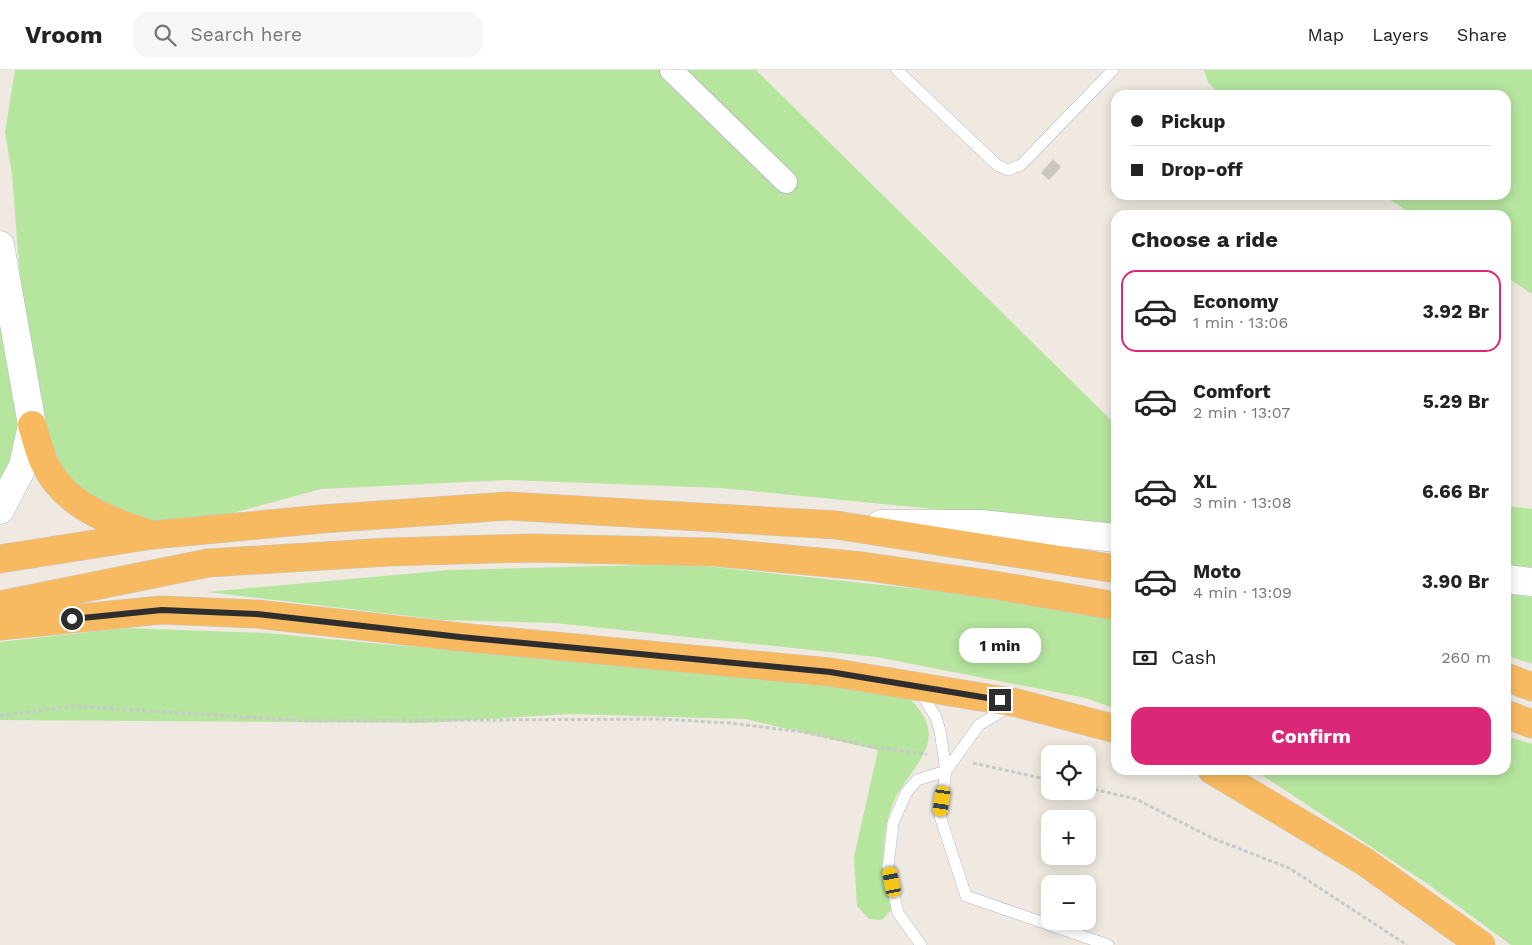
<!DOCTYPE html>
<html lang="en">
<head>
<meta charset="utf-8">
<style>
	:root { --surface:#fff; --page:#f6f6f6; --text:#222; --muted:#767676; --line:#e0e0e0; --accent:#db2777 }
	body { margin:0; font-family:"Work Sans",sans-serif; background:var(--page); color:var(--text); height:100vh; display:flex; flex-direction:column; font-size:19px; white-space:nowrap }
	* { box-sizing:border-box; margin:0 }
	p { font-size:16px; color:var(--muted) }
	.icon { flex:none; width:28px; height:28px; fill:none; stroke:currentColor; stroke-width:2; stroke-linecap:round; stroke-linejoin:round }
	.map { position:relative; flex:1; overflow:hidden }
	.sheet { position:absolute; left:1111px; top:140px; width:400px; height:565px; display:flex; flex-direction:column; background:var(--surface); border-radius:15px; box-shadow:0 2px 12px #0003 }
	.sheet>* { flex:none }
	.guide { position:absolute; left:1111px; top:20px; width:400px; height:110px; border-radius:15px; box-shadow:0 2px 12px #0003; display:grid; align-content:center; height:110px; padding:0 20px; background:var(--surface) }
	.controls { position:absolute; left:1041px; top:675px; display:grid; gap:10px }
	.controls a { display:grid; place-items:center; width:55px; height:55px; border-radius:10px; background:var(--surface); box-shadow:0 2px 12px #0003; font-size:25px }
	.end { position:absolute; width:22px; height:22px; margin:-11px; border:6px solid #2e2e2e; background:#fff; box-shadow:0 0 0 2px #fff }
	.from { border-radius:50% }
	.bubble { position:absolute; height:35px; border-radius:15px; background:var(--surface); box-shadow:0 2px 12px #0003; font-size:16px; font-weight:700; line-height:35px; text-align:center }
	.car { position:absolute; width:15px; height:30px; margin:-15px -8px; border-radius:6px; box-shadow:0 0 4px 1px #0007; background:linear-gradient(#f5c518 24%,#345 0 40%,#f5c518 0 76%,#345 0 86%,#f5c518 0) }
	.guide b { display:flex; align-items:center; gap:18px; height:48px; font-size:19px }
	.guide b+b { border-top:1px solid var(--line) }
	.guide i { width:12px; height:12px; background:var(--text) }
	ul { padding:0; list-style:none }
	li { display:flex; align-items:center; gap:15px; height:82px; margin:0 10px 8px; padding:0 10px; border:2px solid transparent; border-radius:15px }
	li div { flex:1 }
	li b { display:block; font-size:19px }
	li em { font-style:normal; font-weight:700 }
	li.current { border-color:var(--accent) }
	li>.icon { width:45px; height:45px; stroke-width:1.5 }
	h2 { padding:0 20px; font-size:22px; line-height:60px }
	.pay { display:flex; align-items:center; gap:12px; height:55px; padding:0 20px; font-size:19px }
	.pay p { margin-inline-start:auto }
	.primary-button { display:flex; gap:10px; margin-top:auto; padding:10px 20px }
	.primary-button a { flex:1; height:58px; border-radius:15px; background:var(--accent); color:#fff; font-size:20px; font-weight:700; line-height:58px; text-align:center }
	header { display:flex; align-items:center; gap:30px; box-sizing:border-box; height:70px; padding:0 25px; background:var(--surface); border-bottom:1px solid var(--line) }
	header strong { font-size:24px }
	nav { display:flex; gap:28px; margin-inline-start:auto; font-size:18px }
	.search { width:350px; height:45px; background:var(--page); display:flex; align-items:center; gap:12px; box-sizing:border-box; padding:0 18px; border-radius:15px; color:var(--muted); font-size:19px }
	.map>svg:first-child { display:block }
</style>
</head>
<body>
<header>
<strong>Vroom</strong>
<div class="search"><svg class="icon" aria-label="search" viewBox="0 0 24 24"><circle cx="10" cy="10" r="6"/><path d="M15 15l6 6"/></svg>Search here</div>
<nav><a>Map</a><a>Layers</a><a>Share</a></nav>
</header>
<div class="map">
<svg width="1532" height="875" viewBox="0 0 1532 875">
	<rect width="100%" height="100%" fill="#efe9e1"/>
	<path fill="#b6e59e" d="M15,0H756L1116,355V457L721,418L507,410L321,419L152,465L108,451L44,393L0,440V231L31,351L12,104L5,62Z
		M1204,0H1532V224L1506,207V145H1413L1383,125H1506V25H1220L1208,12Z
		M1506,436L1532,439V501L1506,498Z
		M686,494L966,524L1116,550V639L1086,628L877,587L555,553L442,550L207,522L450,500Z
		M1506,524L1532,527V594L1506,585Z
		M125,558L266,563L393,575L616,591L802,609L911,630C946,666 922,686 900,720C894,728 890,742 887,752C880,783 885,809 891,840L882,850L869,849L857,836L854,787L878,680L745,649L570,644L425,653L0,650V572Z
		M1506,666L1532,674V875H1511L1428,814L1254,700H1506Z"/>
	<path fill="#cbc7bf" d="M1053,89L1061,97L1049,110L1041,103Z"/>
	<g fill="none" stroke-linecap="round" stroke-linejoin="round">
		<g stroke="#b4b7c1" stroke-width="12">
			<path id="service" d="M897,0L997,95L1008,100L1021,95L1113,0
				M918,619L936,647L940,661L946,701L940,746L966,826L1108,875
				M921,875L898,843L888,797L893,753L906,723L917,710L946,701L979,655L1011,636"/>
		</g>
		<g stroke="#b4b7c1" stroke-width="24">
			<path id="minor" d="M671,0L786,112"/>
		</g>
		<g stroke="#b4b7c1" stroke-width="29">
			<path id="secondary" d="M0,175L32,355L23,396L0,440
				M881,454H981L1116,468
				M1506,509L1532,512"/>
		</g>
		<g stroke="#c9c9c9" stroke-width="29">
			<path id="trunk" d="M32,355C36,367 39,381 44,392C63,434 106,450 146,463
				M0,489L152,465L322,449L508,436L836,455L1116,499
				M0,535L208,493L388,482L531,478L713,482L862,496L994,515L1116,536
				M0,556L161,540L257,544L460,567L830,602L1017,633L1116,659
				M1506,607L1532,617
				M1506,644L1532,654
				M1212,700L1365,792L1481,875"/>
		</g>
		<path stroke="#c9c9c9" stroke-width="3" stroke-dasharray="4 2.5" stroke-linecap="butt" d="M0,646L71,636L307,651L661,649L729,653L803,662L873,677L927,684
			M973,693L1050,710
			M1088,718L1136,729L1212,768L1289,798L1407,875"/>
		<use href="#service" stroke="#fff" stroke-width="11"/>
		<use href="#minor" stroke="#fff" stroke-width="22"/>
		<use href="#secondary" stroke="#fff" stroke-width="28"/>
		<use href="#trunk" stroke="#f8ba60" stroke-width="28"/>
	</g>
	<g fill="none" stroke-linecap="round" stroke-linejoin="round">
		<path stroke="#2e2e2e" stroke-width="6" d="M72,549L162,540L257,544L460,567L830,602L1000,630"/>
	</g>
</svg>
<div class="controls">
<a><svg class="icon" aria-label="locate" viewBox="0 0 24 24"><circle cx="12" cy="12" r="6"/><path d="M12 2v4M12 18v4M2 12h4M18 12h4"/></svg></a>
<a>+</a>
<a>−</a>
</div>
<i class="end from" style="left:72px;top:549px"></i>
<i class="end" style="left:1000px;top:630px"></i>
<div class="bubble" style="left:959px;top:558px;width:82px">1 min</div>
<i class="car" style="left:942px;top:731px;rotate:188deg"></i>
<i class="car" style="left:892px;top:812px;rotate:349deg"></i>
<div class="guide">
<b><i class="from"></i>Pickup</b>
<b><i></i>Drop-off</b>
</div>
<section class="sheet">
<h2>Choose a ride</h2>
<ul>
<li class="current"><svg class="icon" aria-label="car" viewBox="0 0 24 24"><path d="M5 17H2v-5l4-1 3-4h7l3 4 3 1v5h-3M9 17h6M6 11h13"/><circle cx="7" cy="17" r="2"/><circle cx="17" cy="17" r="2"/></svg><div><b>Economy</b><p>1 min · 13:06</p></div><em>3.92 Br</em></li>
<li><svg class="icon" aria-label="car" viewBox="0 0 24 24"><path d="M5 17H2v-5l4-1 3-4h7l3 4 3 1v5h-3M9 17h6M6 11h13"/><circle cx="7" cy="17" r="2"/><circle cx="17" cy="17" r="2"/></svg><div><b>Comfort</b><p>2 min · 13:07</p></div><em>5.29 Br</em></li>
<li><svg class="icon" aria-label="car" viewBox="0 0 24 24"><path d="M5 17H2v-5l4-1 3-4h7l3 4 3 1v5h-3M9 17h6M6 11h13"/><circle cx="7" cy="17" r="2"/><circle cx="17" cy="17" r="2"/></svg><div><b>XL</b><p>3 min · 13:08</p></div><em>6.66 Br</em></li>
<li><svg class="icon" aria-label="car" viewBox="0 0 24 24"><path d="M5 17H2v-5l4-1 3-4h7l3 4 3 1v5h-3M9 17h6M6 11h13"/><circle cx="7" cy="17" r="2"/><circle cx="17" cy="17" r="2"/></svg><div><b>Moto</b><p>4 min · 13:09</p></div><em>3.90 Br</em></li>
</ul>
<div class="pay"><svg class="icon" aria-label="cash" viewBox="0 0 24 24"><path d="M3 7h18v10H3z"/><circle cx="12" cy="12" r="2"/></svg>Cash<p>260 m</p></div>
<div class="primary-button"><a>Confirm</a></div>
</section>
</div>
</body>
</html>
